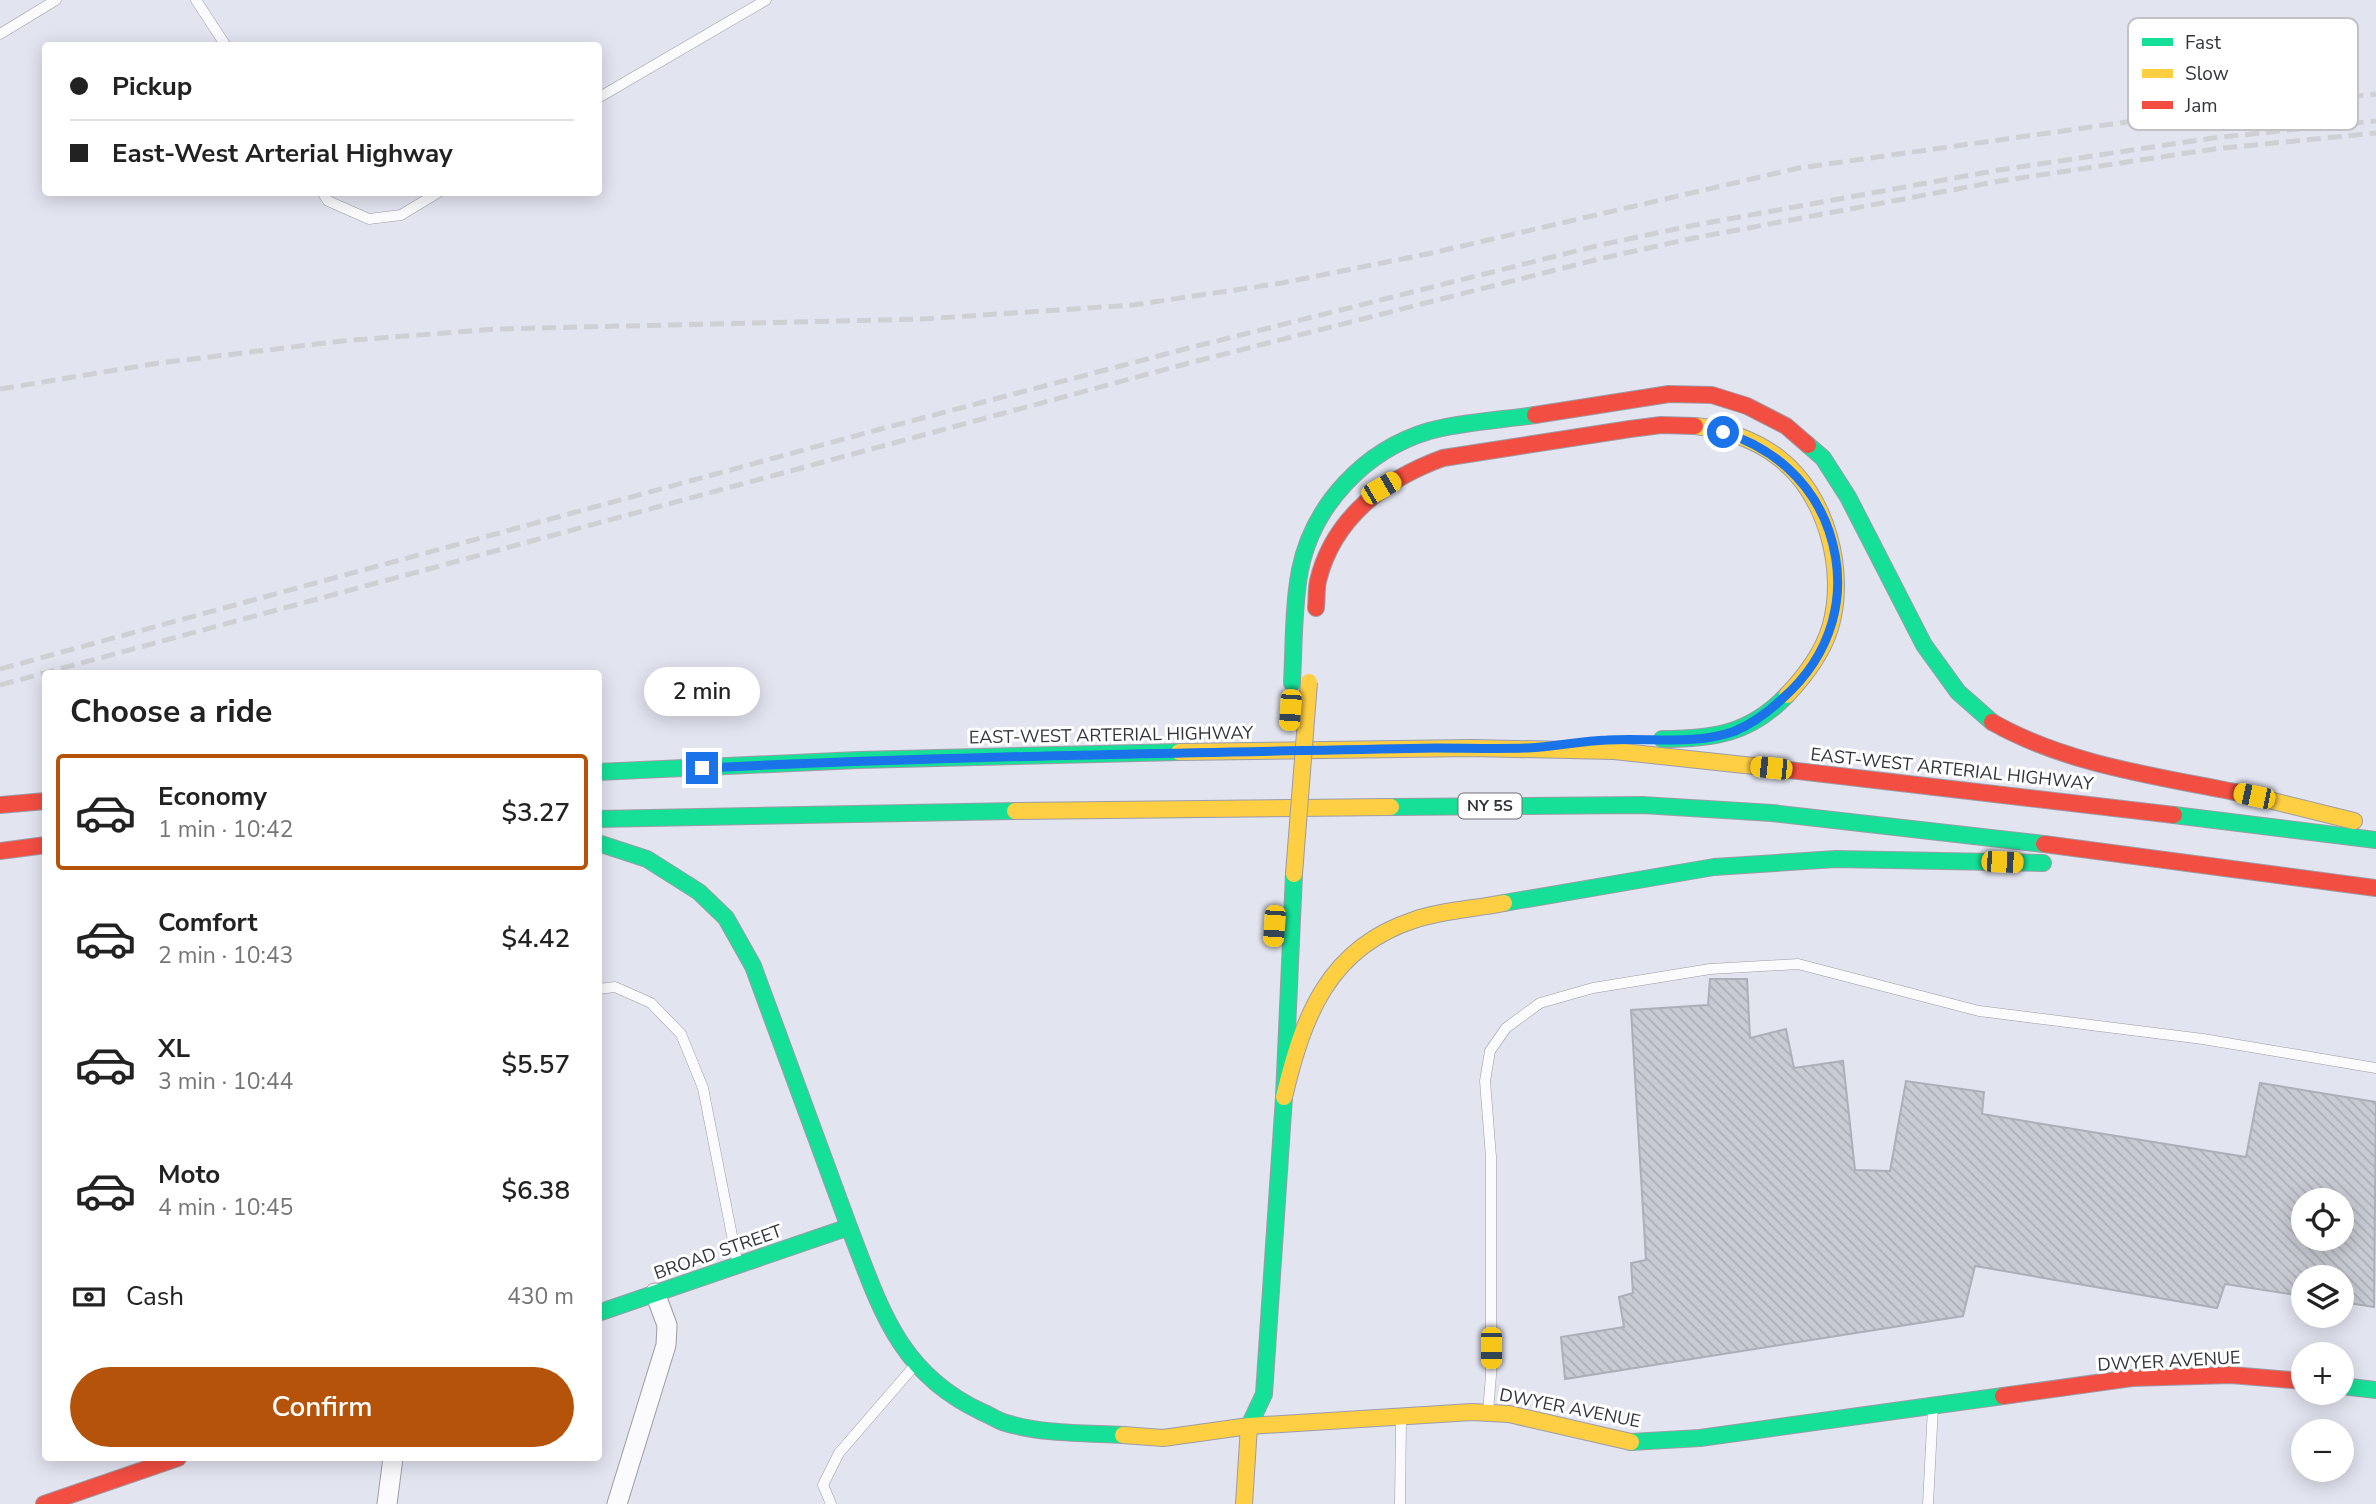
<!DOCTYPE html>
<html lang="en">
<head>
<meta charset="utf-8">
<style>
	:root { --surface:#fff; --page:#f2f2f2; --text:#222; --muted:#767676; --line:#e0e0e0; --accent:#b45309 }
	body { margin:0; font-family:"Nunito Sans",sans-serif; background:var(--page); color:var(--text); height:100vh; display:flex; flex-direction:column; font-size:26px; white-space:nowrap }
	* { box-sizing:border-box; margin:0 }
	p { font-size:23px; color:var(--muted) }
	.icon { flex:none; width:38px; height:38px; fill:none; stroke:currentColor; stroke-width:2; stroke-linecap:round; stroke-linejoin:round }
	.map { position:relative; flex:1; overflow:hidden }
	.details { position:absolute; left:42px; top:670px; width:560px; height:791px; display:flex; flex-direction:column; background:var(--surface); border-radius:7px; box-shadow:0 4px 18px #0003 }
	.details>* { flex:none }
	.guide { position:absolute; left:42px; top:42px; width:560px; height:154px; border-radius:7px; box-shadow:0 4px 18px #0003; display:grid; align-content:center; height:154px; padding:0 28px; background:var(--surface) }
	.buttons { position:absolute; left:2291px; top:1188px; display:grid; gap:14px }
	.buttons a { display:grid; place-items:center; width:63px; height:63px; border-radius:50%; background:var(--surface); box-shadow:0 4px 18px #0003; font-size:35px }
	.end { position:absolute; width:32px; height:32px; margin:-16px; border:9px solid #1a73e8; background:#fff; box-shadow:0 0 0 4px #fff }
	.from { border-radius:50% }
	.bubble { position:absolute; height:49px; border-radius:24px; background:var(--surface); box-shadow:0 4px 18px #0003; font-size:23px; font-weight:600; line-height:49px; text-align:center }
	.car { position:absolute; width:21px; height:42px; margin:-21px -10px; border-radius:9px; box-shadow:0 0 5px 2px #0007; background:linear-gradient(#f5c518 24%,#345 0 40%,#f5c518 0 76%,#345 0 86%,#f5c518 0) }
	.guide b { display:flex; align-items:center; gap:24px; height:66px; font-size:26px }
	.guide b+b { border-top:2px solid var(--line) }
	.guide i { width:18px; height:18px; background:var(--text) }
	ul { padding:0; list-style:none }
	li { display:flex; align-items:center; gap:21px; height:116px; margin:0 14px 10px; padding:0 14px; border:4px solid transparent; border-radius:7px }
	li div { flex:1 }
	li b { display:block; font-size:26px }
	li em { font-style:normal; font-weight:600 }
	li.current { border-color:var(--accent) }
	li>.icon { width:63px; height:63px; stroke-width:1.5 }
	h2 { padding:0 28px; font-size:32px; line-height:84px }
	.pay { display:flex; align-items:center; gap:18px; height:77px; padding:0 28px; font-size:26px }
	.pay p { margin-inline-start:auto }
	.primary-button { display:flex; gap:14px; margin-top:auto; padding:14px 28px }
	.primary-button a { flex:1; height:80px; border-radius:42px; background:var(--accent); color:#fff; font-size:28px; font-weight:600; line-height:80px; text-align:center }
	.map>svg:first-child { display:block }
</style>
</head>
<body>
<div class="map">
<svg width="2376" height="1504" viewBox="0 0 2376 1504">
	<defs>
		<pattern id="building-back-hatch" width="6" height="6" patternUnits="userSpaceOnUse" patternTransform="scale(1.75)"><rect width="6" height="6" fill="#c9cbd4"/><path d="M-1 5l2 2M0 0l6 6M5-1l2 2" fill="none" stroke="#adafb7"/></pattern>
	</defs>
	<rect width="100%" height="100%" fill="#e2e4f0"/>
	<path fill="url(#building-back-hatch)" stroke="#adafb8" stroke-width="2" fill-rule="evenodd" d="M1710,979H1747L1750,1038L1786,1029L1794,1068L1843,1061L1855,1170L1890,1171L1906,1081L1984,1092L1982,1114L2246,1157L2260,1083L2376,1102L2374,1307L2342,1302V1278H2303V1296L2225,1284L2217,1308L1975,1266L1963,1316L1565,1379L1561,1337L1624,1327L1619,1297L1633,1293L1631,1263L1646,1260L1631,1010L1708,1005ZM2303,1200H2342V1239H2303Z"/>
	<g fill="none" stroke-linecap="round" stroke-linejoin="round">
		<g stroke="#9b9ca6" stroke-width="11">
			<path id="lane" d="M196,0L226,46
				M0,34L56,0
				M598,98L766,0
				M322,192L328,201L369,219L401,215L439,192
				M598,989L615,987L651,1003L681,1034L703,1088L737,1261
				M1488,1412L1491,1375V1157L1485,1081L1490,1051L1506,1028L1540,1003L1593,988L1710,969L1798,964L1979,1011L2203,1039L2376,1068
				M831,1504L823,1485L839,1453L916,1364
				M1400,1504L1401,1420
				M1928,1504L1933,1407"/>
		</g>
		<g stroke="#9b9ca6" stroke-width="21">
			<path id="street" d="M387,1504L393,1458
				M617,1504L666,1345L667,1325L655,1293"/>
		</g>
		<g stroke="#9b9ca6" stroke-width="18">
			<path id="fast" d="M1808,445L1823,458L1848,497L1924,645L1958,692L1992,722
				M1292,683C1294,646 1293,607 1300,570C1313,505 1365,450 1429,431C1462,422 1502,420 1535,415
				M1662,739C1713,739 1750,734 1787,695
				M598,772L858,760L1179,752
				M1391,807L1642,805L1772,813L2044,844
				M2174,815L2376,840
				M598,819L1015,811
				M598,843L647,859L699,892L726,918L753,966L849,1227
				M1504,903L1714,867L1836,859L2043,863
				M598,1313L849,1227C880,1307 898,1373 982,1412C990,1415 998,1421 1006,1423C1043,1434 1085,1433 1123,1435
				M2342,1386L2376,1390
				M1249,1426L1264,1394L1284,1097L1294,874
				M1631,1442L1700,1438L2003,1396"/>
		</g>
		<g stroke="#9b9ca6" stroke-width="18">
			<path id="slow" d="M1695,426C1725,429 1756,440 1779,458C1827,495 1847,572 1830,628C1822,654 1805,676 1787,695
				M1179,752L1472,748L1614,751L1763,767
				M2249,795L2354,821
				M1015,811L1391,807
				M1284,1097C1303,1017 1328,948 1414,920C1442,910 1475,909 1504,903
				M1123,1435L1163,1438L1249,1426L1472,1412L1509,1414L1631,1442
				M1244,1504L1249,1426"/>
		</g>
		<g stroke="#9b9ca6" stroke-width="18">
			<path id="jam" d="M1535,415L1669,394L1712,395L1747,406L1786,426L1808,445
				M1316,608C1317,599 1316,590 1318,581C1333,518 1385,479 1443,458L1630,429L1661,425L1695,426
				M1992,722C2069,766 2163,777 2249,795
				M1763,767L2174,815
				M0,805L46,801
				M2044,844L2376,888
				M0,851L46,845
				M2003,1396L2132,1378L2231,1375L2303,1381
				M44,1504L178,1458"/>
		</g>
		<use href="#lane" stroke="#fbfbfd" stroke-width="10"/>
		<use href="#street" stroke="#fbfbfd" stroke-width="19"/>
		<use href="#fast" stroke="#16e098" stroke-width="16"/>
		<use href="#slow" stroke="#ffcf43" stroke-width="16"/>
		<use href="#jam" stroke="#f24e42" stroke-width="16"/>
		<path stroke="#cfd0d4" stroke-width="5" stroke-dasharray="14 7" stroke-linecap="butt" d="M0,389L159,363L342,341L496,329L923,319L1133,305L1282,283L1432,253L1799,168L2205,111L2376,94
			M0,669L877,430L1185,349L1600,245L1690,226L1999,170L2213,138L2376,121
			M0,685L1189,363L1599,259L1689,239L2000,181L2214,149L2376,133"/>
		<g stroke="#9b9ca6" stroke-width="18" stroke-linecap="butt">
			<path id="slow-bridge" d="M1294,874L1309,682"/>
		</g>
		<use href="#slow-bridge" stroke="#ffcf43" stroke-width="16"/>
	</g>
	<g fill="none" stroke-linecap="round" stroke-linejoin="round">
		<path stroke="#1a73e8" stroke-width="9" d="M702,768C946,756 1190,753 1435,748C1466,748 1497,749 1528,748C1554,747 1580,741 1607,740C1649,737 1694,746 1735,731C1754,723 1767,713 1782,699C1832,655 1850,594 1829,531C1812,481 1772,447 1723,432"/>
	</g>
	<g text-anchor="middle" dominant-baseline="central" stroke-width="6" stroke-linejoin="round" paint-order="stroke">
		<rect fill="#fff" stroke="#707177" stroke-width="2" x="1458.5" y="793.5" width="63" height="25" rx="5"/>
		<g font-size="16" font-weight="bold" fill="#33343d">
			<text x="1490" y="806">NY 5S</text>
		</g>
		<g font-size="18" fill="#33343d" stroke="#fff">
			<text transform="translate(1111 735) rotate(-1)">EAST-WEST ARTERIAL HIGHWAY</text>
			<text transform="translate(1952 769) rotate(6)">EAST-WEST ARTERIAL HIGHWAY</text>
			<text transform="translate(718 1252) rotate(-19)">BROAD STREET</text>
			<text transform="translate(2169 1361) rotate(-3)">DWYER AVENUE</text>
			<text transform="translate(1570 1408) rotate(11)">DWYER AVENUE</text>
		</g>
	</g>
	<rect x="2128" y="18" width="230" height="112" rx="10" fill="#fff" stroke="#c2c2c5" stroke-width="2"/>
	<rect x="2142" y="38" width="31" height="8" fill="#16e098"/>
	<rect x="2142" y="69" width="31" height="9" fill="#ffcf43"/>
	<rect x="2142" y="101" width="31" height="8" fill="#f24e42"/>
	<g font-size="19" fill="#33343d">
		<text x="2185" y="49">Fast</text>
		<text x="2185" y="80">Slow</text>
		<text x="2185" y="112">Jam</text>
	</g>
</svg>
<div class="buttons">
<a><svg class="icon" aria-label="locate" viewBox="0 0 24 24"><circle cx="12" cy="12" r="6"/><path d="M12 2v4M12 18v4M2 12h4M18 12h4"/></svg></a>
<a><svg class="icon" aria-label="layers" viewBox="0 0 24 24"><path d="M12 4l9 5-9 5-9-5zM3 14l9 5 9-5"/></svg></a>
<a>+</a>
<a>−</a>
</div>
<i class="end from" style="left:1723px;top:432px"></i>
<i class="end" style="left:702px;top:768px"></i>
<div class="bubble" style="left:644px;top:667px;width:116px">2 min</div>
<i class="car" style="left:1381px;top:488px;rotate:60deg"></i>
<i class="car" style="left:1290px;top:710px;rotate:184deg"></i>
<i class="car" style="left:1771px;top:768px;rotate:276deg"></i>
<i class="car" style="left:2254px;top:796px;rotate:282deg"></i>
<i class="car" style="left:2002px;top:862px;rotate:92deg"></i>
<i class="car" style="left:1274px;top:926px;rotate:184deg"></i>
<i class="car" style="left:1491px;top:1348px;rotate:180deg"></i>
<div class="guide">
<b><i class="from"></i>Pickup</b>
<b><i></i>East-West Arterial Highway</b>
</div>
<section class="details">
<h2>Choose a ride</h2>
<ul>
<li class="current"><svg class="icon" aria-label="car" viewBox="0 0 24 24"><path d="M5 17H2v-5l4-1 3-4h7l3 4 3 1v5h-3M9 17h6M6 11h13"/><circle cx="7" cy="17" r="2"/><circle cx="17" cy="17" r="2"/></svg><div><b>Economy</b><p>1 min · 10:42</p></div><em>$3.27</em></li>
<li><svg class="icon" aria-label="car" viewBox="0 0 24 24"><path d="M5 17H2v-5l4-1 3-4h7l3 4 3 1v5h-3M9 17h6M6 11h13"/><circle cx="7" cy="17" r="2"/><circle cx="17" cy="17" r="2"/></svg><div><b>Comfort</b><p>2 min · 10:43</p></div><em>$4.42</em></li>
<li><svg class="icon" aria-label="car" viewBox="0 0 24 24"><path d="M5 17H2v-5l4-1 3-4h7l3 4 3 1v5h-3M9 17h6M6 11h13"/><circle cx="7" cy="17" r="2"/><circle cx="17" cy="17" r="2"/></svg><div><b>XL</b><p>3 min · 10:44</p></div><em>$5.57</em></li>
<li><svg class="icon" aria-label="car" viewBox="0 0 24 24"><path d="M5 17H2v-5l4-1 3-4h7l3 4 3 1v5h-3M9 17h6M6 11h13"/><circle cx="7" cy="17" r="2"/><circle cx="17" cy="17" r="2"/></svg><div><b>Moto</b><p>4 min · 10:45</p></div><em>$6.38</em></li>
</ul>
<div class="pay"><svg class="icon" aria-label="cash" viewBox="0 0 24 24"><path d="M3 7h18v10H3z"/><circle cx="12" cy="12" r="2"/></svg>Cash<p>430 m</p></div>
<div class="primary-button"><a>Confirm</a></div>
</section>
</div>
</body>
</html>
